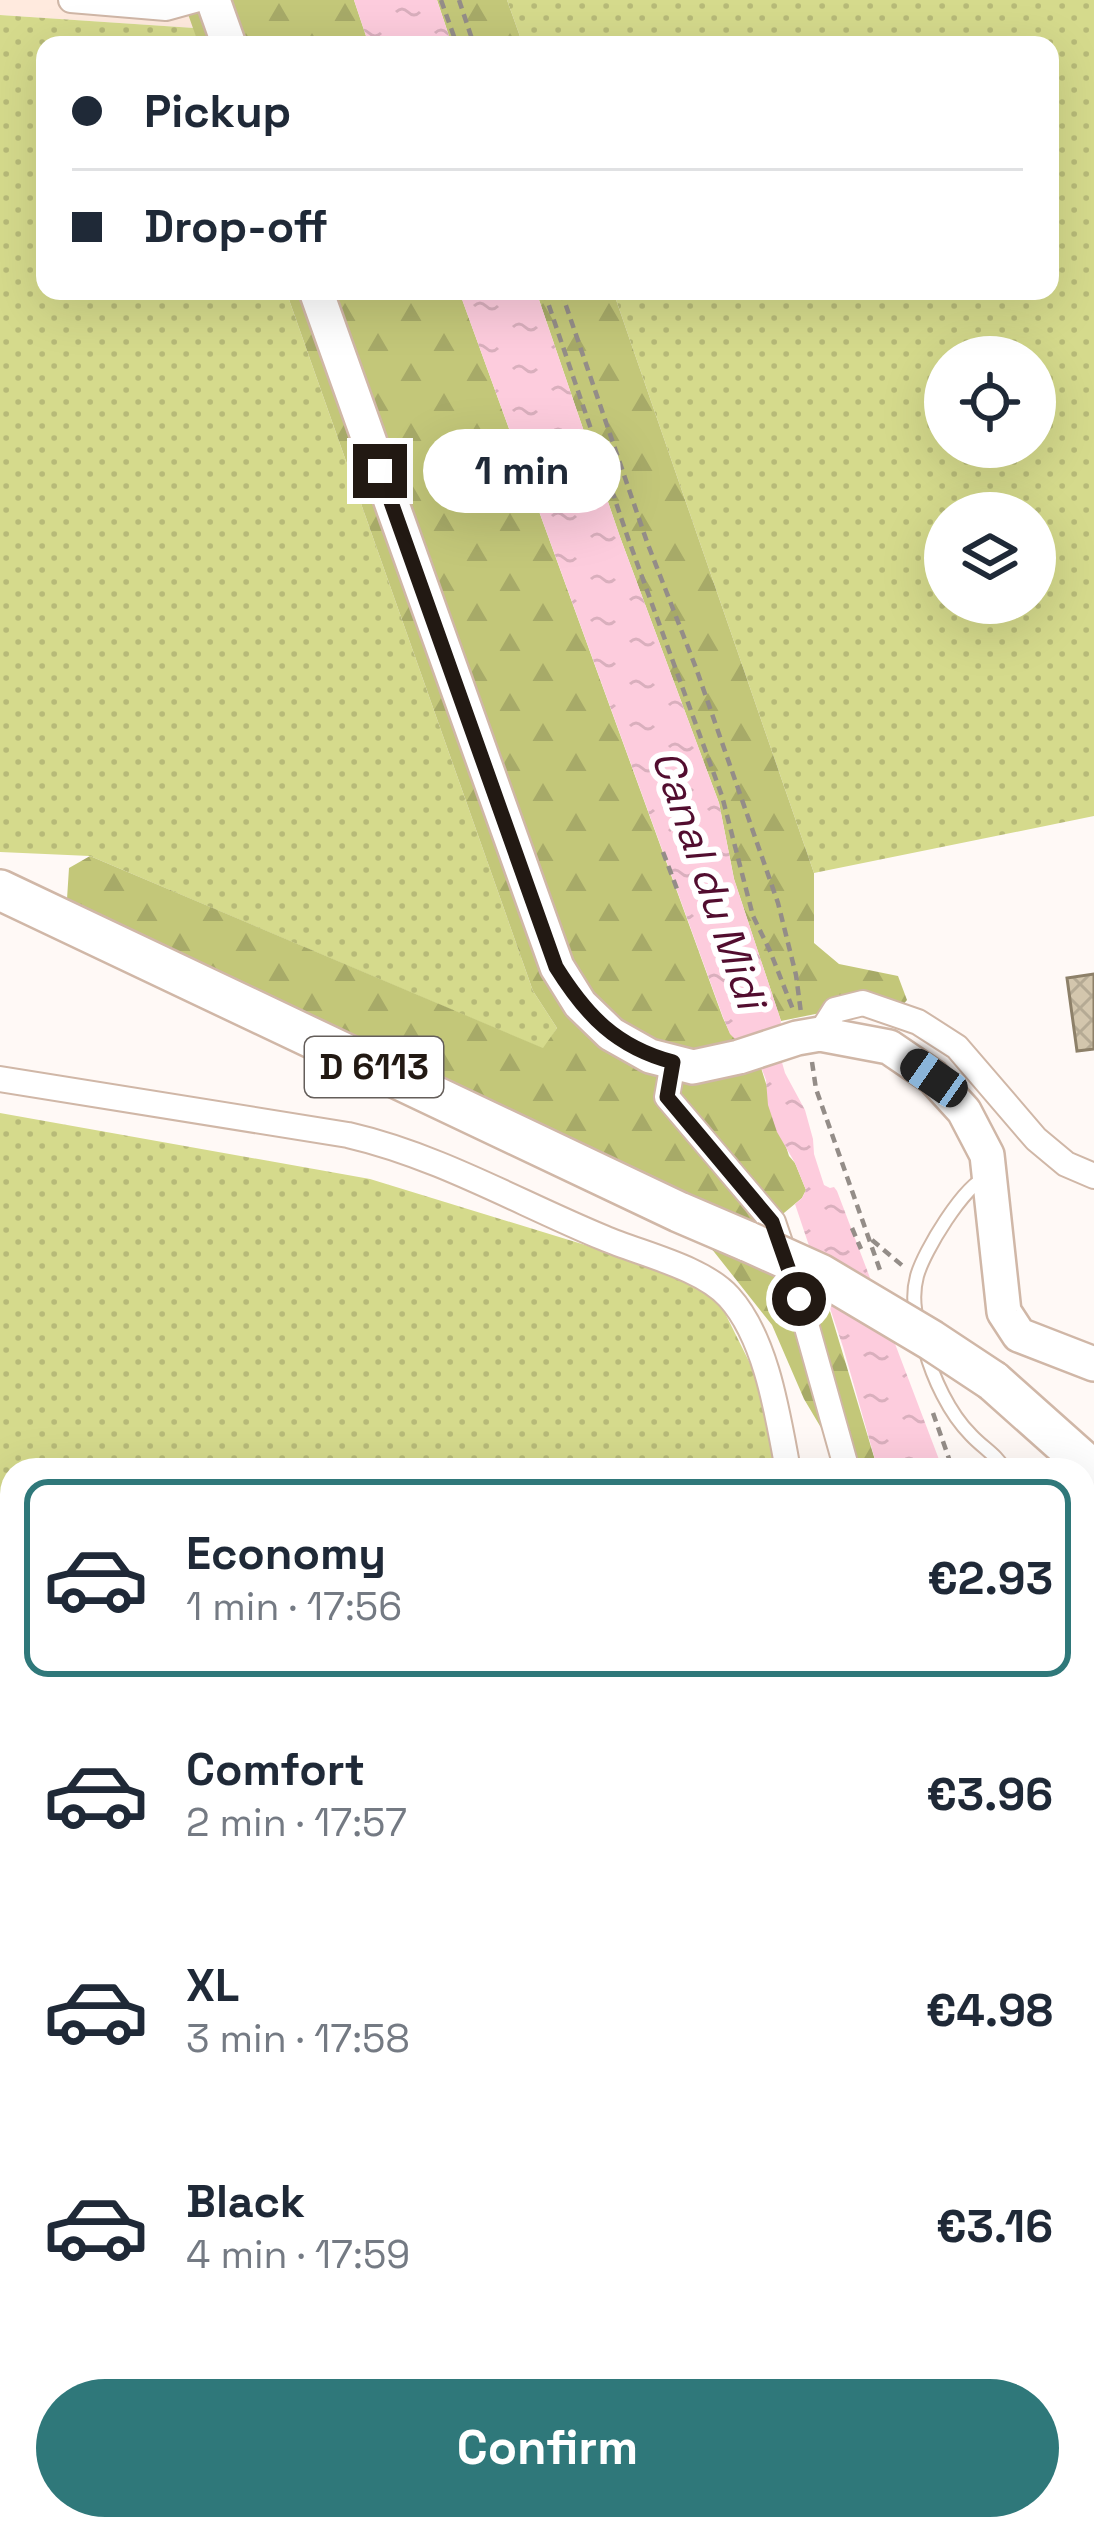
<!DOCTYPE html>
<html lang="en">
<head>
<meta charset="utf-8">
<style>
	:root { --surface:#fff; --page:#f6f6f7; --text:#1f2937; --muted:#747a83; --line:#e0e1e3; --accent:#2f787a }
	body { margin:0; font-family:"Space Grotesk",sans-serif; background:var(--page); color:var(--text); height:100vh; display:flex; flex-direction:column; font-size:45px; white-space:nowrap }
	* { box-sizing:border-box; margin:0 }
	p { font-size:39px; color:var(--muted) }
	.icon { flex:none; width:66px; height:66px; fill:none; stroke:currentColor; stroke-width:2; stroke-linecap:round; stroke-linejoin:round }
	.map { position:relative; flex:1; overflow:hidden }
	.details { position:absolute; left:0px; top:1458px; width:1095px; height:1083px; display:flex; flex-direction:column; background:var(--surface); border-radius:36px 36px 0 0; box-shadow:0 12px 48px #0002 }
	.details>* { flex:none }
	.banner { position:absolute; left:36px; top:36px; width:1023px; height:264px; border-radius:24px; box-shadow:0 12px 48px #0002; display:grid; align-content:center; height:264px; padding:0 36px; background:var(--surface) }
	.buttons { position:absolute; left:924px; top:336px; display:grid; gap:24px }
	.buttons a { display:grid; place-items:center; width:132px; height:132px; border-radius:50%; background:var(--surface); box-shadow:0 12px 48px #0002; font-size:60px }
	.end { position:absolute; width:54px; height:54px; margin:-27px; border:15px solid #221913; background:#fff; box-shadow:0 0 0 6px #fff }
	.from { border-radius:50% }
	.bubble { position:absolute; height:84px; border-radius:42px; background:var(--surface); box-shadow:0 12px 48px #0002; font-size:39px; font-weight:700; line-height:84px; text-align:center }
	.car { position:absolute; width:36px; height:72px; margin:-36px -18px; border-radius:15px; box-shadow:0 0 9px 3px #0007; background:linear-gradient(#222 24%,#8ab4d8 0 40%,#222 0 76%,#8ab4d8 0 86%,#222 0) }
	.banner b { display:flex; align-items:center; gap:42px; height:114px; font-size:45px }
	.banner b+b { border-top:3px solid var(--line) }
	.banner i { width:30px; height:30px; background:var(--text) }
	ul { padding:21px 0 0; list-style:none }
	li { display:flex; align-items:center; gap:36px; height:198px; margin:0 24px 18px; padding:0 12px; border:6px solid transparent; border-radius:24px }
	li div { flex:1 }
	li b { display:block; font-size:45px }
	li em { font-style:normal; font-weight:700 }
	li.active { border-color:var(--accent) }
	li>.icon { width:108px; height:108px; stroke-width:1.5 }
	.primary-button { display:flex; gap:24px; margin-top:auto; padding:24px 36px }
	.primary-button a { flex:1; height:138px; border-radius:72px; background:var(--accent); color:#fff; font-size:48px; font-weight:700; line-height:138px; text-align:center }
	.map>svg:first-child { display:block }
</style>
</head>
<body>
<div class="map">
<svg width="1094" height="2540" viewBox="0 0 1094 2540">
	<defs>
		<pattern id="industrial-grid" width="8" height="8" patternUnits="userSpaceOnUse" patternTransform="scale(3)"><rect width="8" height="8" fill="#ffeade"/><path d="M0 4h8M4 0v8" fill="none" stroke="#dac8be"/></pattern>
		<pattern id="grass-dots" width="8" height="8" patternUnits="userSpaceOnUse" patternTransform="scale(3)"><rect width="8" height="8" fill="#d5da8c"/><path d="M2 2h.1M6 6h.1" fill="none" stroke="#b7ba78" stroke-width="1.8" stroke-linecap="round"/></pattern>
		<pattern id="forest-firs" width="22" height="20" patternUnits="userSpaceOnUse" patternTransform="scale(3)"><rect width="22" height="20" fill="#c3c779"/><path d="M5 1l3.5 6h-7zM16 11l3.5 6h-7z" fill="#a7aa68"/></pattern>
		<pattern id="water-ripples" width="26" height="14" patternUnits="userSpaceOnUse" patternTransform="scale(3)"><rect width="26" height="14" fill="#fdccdd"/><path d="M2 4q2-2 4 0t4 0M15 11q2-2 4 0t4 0" fill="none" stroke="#d9afbd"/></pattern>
		<pattern id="building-cross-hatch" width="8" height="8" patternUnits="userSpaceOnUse" patternTransform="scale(3)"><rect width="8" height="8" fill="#d3c6ad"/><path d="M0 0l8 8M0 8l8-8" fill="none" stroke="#b5aa94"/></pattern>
	</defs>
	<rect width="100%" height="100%" fill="#fff9f6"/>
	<path fill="#ffeade" d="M0,0H183L194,28L0,15Z"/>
	<path fill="url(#industrial-grid)" d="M560,2529H797L807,2540H536Z"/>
	<path fill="url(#grass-dots)" fill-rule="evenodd" d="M507,0H1094V816L814,873L613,291H1050V45H523ZM945,357H1035V447H945ZM945,513H1035V603H945Z
		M0,15L194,28L199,45H45V291H286L533,991L557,1028L544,1049L90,856L0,852Z
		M0,1113L370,1179L660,1268L718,1299L803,1470H12V2360L0,2358Z"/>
	<path fill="url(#forest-firs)" d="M183,0H354L369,45H199Z
		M437,0H507L523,45H452Z
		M286,291H459L723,1018L730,1033L756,1052L789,1156L795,1163L806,1190L802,1198L749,1242L98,936L67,899L69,868L90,856L543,1048L557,1028L533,991Z
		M536,291H613L814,873V943L839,964L898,976L907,1000L895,1014L835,1010L781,1021L734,879L719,803L620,537Z
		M711,1248L826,1298L878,1470H846L804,1399L772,1325Z"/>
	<path fill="url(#water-ripples)" d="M354,0H437L452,45H369Z
		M459,291H536L620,537L719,803L734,879L781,1021L780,1027L774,1034L785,1073L805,1110L813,1139L814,1154L824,1185L830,1188L834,1187L837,1191L943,1470H878L843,1347L795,1204L802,1198L806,1190L795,1163L777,1132L768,1105L766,1080L751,1041H737L730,1034L723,1017Z
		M139,2529H417L378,2540H55Z"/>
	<path fill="url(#building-cross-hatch)" stroke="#8d8069" stroke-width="3" d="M1094,974V1049L1077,1051L1067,978Z"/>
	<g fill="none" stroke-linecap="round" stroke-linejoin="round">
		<g stroke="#d0b7a7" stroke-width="16">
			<path id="lane" d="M918,1323C914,1309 913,1291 917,1276C924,1251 964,1185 987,1177
				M925,1349C933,1378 949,1413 971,1435C983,1448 997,1455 1005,1470
				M1083,2107L1094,2111
				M1083,2290L1094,2286
				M1083,2423L1094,2425"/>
		</g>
		<g stroke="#d0b7a7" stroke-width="28">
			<path id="street" d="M71,0L166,8L195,0
				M820,1034L835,1010L863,1003L918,1022L957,1047L1036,1139L1066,1164L1094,1176
				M673,1062L667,1097L773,1222L799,1299L847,1470
				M0,1079L348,1135C439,1156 519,1203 604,1238C641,1254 702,1267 729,1297C767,1339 778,1417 788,1470
				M842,2540L848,2529"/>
		</g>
		<g stroke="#d0b7a7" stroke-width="38">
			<path id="secondary" d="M213,0L229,45
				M316,291L557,967L580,1004L611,1034L650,1056L693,1067L739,1057L797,1038L820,1034L889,1047L933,1077L964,1111L987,1155L1004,1312L1019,1335L1094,1364
				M1083,1743L1094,1732
				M1083,1775L1094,1763
				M489,2540L513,2529"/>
		</g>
		<g stroke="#d0b7a7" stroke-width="44">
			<path id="primary" d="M0,890L679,1212L749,1242
				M993,1381L1094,1471"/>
		</g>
		<path stroke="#948d88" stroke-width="4.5" stroke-dasharray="9 6" stroke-linecap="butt" d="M441,0L457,45
			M459,0L474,45
			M544,291L629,541L722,796L753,916L770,951L794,1012
			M561,291L647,542L696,668L778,903L796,975L801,1013
			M663,852L677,889
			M812,1062L816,1089L881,1273
			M852,1228L861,1249
			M872,1240L904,1267
			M933,1413L953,1470
			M0,2498H12
			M414,2540L440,2529"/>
		<use href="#lane" stroke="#fff" stroke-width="12"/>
		<use href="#street" stroke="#fff" stroke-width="24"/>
		<use href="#secondary" stroke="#fff" stroke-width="33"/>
		<use href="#primary" stroke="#fff" stroke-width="39"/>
		<g stroke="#d0b7a7" stroke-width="44" stroke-linecap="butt">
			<path id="primary-bridge" d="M749,1242L820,1274L931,1340L993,1381"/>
		</g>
		<use href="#primary-bridge" stroke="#fff" stroke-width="39"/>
	</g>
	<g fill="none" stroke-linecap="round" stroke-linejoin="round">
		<path stroke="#221913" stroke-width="15" d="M380,471L556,967C586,1015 616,1047 673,1062L667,1097L772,1222L799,1299"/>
	</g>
	<g text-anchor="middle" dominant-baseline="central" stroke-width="12" stroke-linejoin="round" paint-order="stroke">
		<rect fill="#fff" stroke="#645e5a" stroke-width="3" x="305" y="1037" width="138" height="60" rx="9"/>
		<g font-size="36" font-weight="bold" fill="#221913">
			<text x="374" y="1067">D 6113</text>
		</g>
		<g font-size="42" font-style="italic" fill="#520d2f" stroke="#fff">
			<text transform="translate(709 879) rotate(71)">Canal du Midi</text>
		</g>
	</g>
</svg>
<div class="buttons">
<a><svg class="icon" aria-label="locate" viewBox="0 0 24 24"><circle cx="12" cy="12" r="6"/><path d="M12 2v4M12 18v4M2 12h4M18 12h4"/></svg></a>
<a><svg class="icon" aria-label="layers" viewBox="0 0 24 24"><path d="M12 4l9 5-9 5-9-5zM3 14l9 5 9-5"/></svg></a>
</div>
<i class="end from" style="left:799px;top:1299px"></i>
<i class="end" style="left:380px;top:471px"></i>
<div class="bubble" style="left:423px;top:429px;width:198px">1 min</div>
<i class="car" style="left:934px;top:1078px;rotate:305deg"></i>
<div class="banner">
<b><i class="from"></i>Pickup</b>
<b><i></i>Drop-off</b>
</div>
<section class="details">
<ul>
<li class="active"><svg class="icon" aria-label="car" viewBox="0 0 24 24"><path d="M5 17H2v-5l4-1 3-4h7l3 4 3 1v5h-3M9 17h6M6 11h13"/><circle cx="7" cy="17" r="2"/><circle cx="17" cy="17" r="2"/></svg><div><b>Economy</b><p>1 min · 17:56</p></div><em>€2.93</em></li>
<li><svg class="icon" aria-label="car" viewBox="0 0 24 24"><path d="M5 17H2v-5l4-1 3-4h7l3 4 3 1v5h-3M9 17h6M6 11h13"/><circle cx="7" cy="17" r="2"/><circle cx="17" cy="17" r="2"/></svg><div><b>Comfort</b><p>2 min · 17:57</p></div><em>€3.96</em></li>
<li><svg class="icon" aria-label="car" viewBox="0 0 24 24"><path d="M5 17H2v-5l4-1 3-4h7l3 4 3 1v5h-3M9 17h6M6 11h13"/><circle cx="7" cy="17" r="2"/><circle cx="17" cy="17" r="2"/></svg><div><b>XL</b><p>3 min · 17:58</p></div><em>€4.98</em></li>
<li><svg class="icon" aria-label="car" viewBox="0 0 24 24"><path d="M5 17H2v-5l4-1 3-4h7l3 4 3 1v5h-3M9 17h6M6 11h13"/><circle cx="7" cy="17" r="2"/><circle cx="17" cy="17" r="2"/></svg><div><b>Black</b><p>4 min · 17:59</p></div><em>€3.16</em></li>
</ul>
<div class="primary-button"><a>Confirm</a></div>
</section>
</div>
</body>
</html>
